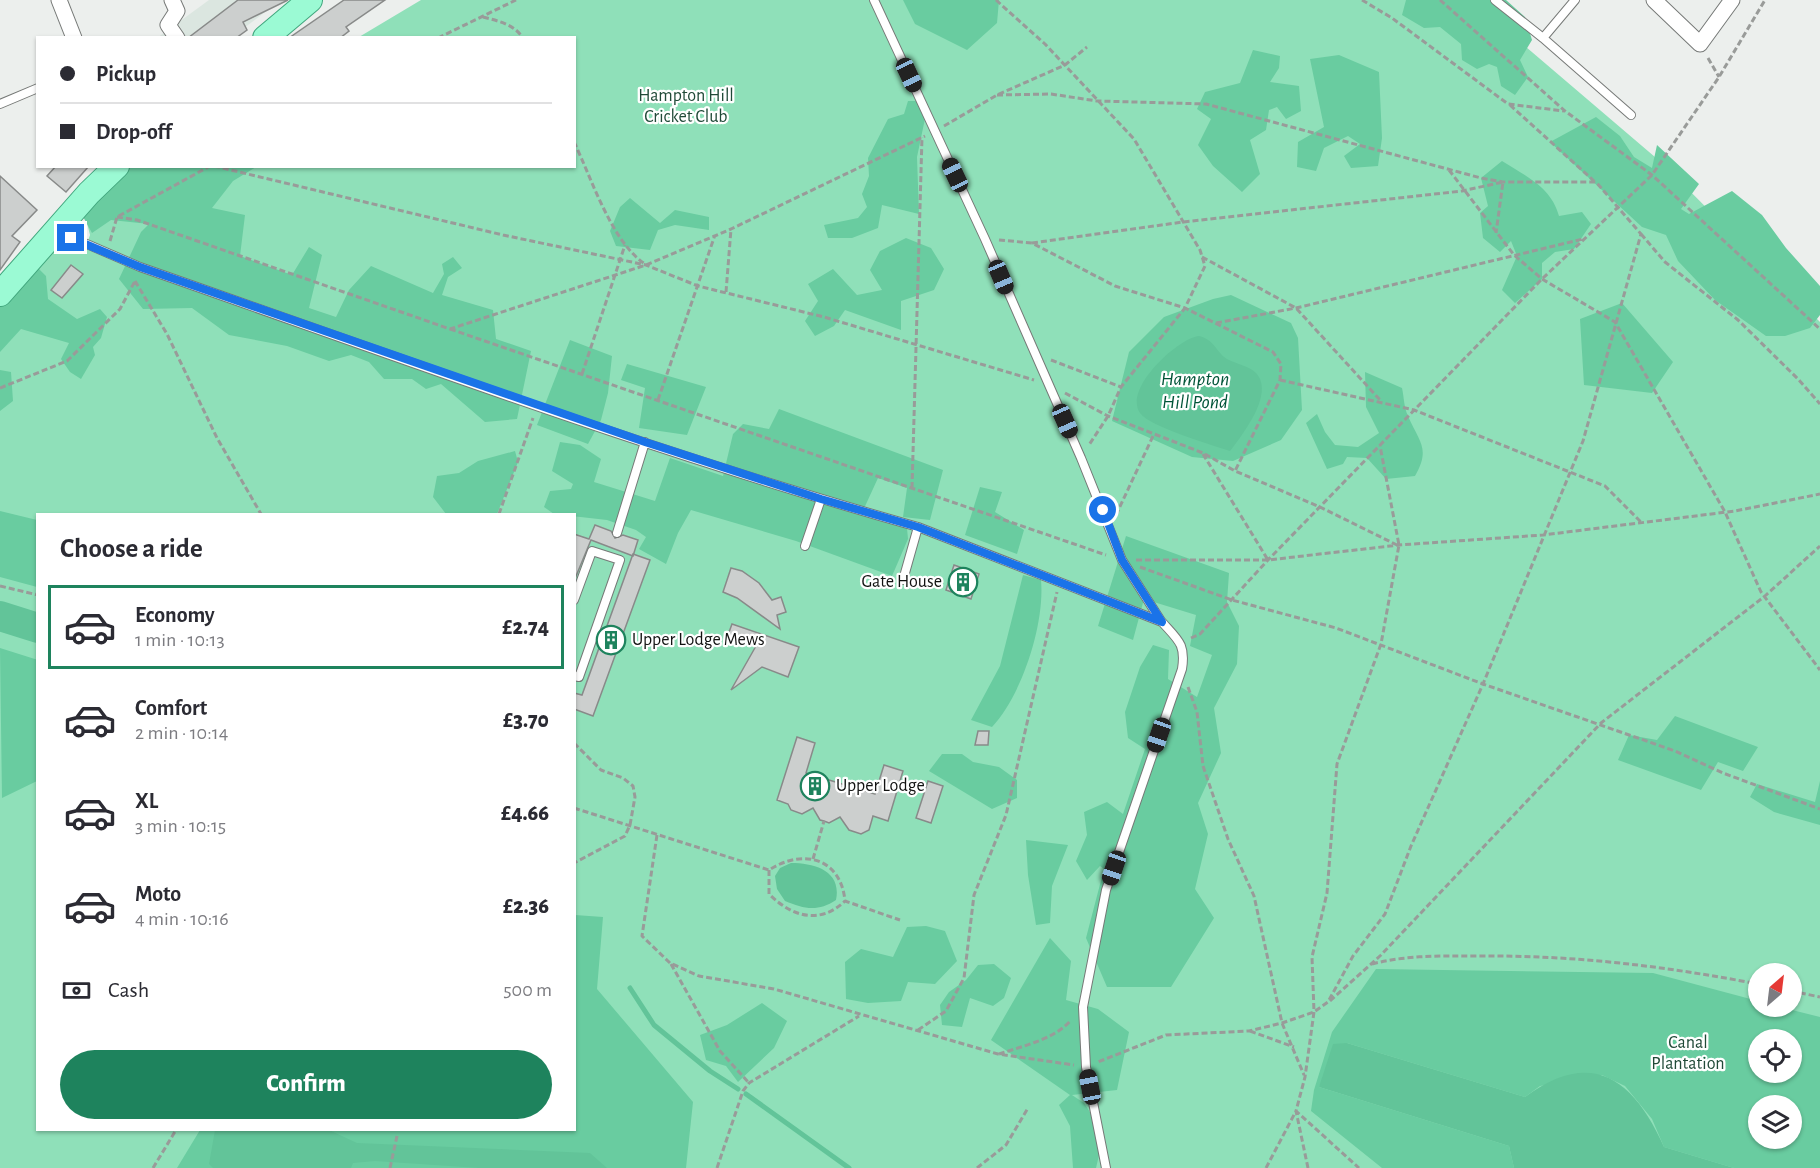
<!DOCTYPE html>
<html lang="en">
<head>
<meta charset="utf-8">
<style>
	:root { --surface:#fff; --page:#f7f7f7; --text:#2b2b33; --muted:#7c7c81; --line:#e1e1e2; --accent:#1e835d }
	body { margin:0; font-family:"Alegreya Sans",sans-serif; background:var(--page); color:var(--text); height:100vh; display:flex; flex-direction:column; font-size:22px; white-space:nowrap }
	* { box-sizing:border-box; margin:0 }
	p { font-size:20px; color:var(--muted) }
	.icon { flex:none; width:33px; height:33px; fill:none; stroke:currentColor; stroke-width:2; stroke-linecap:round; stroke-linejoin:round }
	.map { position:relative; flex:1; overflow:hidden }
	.details { position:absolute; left:36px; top:513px; width:540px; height:618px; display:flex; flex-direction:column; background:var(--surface); border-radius:0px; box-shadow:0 2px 4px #0004 }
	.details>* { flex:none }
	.top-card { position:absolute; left:36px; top:36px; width:540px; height:132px; border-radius:0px; box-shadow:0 2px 4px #0004; display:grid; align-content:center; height:132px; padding:0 24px; background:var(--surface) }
	.needle { width:39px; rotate:28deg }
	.buttons { position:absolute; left:1748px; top:963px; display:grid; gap:12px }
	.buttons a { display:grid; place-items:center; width:54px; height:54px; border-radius:50%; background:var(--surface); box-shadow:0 2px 4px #0004; font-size:30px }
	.end { position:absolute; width:27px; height:27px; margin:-14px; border:8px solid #1a73e8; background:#fff; box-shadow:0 0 0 3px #fff }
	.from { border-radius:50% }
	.car { position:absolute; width:18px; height:36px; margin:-18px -9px; border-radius:8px; box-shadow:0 0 4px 2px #0007; background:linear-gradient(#222 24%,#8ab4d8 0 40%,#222 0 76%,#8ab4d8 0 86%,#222 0) }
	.top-card b { display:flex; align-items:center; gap:21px; height:57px; font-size:22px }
	.top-card b+b { border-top:2px solid var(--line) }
	.top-card i { width:15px; height:15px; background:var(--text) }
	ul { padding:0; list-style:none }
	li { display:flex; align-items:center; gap:18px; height:84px; margin:0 12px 9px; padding:0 12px; border:3px solid transparent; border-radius:0px }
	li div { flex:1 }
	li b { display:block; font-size:22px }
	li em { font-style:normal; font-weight:800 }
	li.on { border-color:var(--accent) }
	li>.icon { width:54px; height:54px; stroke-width:1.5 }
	h2 { padding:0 24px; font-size:27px; line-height:72px }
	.pay { display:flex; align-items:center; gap:15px; height:66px; padding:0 24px; font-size:22px }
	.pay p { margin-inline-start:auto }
	.cta { display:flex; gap:12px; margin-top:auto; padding:12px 24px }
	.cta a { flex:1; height:69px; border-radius:36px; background:var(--accent); color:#fff; font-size:24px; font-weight:800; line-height:69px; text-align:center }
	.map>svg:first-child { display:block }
</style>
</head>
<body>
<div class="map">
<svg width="1820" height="1168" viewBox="0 0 1820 1168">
	<rect width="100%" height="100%" fill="#ecefed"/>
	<path fill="#dbe6e0" d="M209,0H281L232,37L157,38Z"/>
	<path fill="#8fe0b9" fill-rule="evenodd" d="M421,0H1471L1662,163L1820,322V1168H0V309L56,243L84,252L90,235L87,223L148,167L574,166V38L359,37ZM38,514H574V1130H38ZM1758,974H1791V1006H1758ZM1758,1040H1791V1072H1758ZM1758,1106H1791V1138H1758Z"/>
	<path fill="#69cca0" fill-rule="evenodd" d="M903,0H999L997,23L967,50L915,24Z
		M1406,0H1506L1525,17L1532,40L1520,60L1528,77L1515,95L1501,86L1497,67L1489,64L1477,69L1462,60L1461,44L1440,27L1424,28L1402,15Z
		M1253,50L1280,56L1279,68L1270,82L1299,86L1301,111L1286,119L1277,107L1269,110L1266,130L1250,140L1260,174L1242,192L1213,166L1198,145L1211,119L1197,109L1205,92L1240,83Z
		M1339,55L1379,72L1382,138L1378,166L1351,168L1344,156L1360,144L1348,136L1324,148L1316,171L1297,167L1298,142L1324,127L1310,59Z
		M908,101H923L927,109L917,157L919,214L882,205L878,228L852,238H828L824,225L858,218L867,207L862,194L869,176L868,158L888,119L904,114Z
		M1596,117L1620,136L1634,157L1652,168L1657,145L1699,184L1681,209L1689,214L1732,191L1762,215L1786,248L1820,286V315L1810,328L1785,336H1766L1715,300L1678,261L1666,235L1642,227L1550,142Z
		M1502,161C1527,177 1551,187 1559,216L1582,212L1591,224L1574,249L1555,252L1542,263V279L1515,303L1502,290L1517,256L1511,241L1500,252L1483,238L1480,213L1488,206L1481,178Z
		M127,167H256L233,181L212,208L245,215L240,256L292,275L309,247L322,255L309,308L336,317L349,290L371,266L433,293L444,274L442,264L453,257L462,268L448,277L442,295L493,310L496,339L531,351L517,419L485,422L441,384L426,389L412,379H384L369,362L351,355L329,361L287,346L229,335L192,308L143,309L119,279L141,232L149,224L111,220L92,233L81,213Z
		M630,198L660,223L675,210L709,217V230L675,225L658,230L650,250L616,246L610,231L620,207Z
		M906,238L931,248L944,269L934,290L901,301V330L845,310L834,326L815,336L805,321L818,301L808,284L833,269L857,295L882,290L870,270L880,251Z
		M37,267L46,276L48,299L77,319L100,309L107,317L101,338L93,347L95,355L81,379L70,372L61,359L69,343L21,329L0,352V302Z
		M1231,295L1291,323L1298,338L1302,410L1281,440L1233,461L1192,457L1112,421L1129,352L1164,317L1213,299Z
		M1622,303L1673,362L1652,393L1584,385L1580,319Z
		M570,340L612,356L608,393L601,420L588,444L537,425Z
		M627,364L706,387L687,435L639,428L645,388L621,380Z
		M0,370L11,372L13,401L0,411Z
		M1365,372L1402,388C1404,397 1404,408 1408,416C1419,442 1431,448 1415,476L1386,479L1367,458L1347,457L1343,464L1327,469L1306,423L1317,414L1325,432L1335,445L1358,447L1379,433L1366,407Z
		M779,409L943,470L930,520L903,517L907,488L878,478L861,515L907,528L908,539L892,576L796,541L691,510L678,533L666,564L639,549L646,537L636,530L607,520L554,514L544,507L550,491L571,489L573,484L552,471L560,442L580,445L601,459L594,482L655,501L670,458L723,476L733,434L743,424L769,429Z
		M515,451L518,462L497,514H446L433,497L437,476L459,473L478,461Z
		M980,487L1002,492L995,512L1024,530L1017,554L965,535Z
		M0,511L37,520V587L0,577Z
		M1126,536L1229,573L1227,602L1239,626L1237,664L1214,708L1221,753L1198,803L1208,834L1195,889L1214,918L1171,987H1107L1086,938L1104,869L1100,866L1087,880L1076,861L1087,835L1084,812L1107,802L1123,814L1145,749L1128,738L1125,712L1140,667L1153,645L1169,650L1168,679L1197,697L1212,655L1190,646L1196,615L1144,599L1133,640L1098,626Z
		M1023,575L1041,580C1045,624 1022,695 992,727L971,720L1000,666Z
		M0,648L38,660L37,781L2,798Z
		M1675,716L1758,747L1743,771L1718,762L1701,790L1618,760L1629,735L1657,740Z
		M942,754H962L973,762L999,767L1017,780V798L992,809L929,771Z
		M1820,781V825L1774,812L1750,797L1757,784L1815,802Z
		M1026,840L1068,845L1052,886L1050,923L1036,925L1028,875Z
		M575,915L603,917L597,989L693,1102L686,1168H177L200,1130H574Z
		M926,926L945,931L957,961L935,984L908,982L901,1001L868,1003L846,999L845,962L861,949L893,957L907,927Z
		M1050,938L1071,961L1066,1000L1098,1009L1129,1032L1117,1090L1072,1095L1084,1103L1104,1134L1096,1168H1073L1070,1126L1059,1105L1070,1095L991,1040Z
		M994,964L1011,978L1004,998L993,1006L970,998L962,1027L942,1025L940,1005L949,992L966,980L978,965Z
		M1376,969L1653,973L1758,1001V1006L1780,1007L1820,1017V1168H1734L1664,1147L1652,1119L1625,1086L1602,1075L1540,1086L1525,1097L1347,1043L1319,1087L1509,1146L1514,1168H1382L1311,1111L1314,1090L1332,1032ZM1758,1040H1791V1072H1758ZM1758,1106H1791V1138H1758Z
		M762,1003L787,1021L774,1048L738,1082L726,1066L706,1060L700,1035L727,1025Z"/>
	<path fill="#62c499" d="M1199,336C1215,340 1215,351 1227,359C1236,364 1249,366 1256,373C1275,393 1243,434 1230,451C1212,445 1150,427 1140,413C1123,389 1178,338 1199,336Z
		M791,863C815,863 842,871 836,900C818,912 804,909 785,901L777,889L775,876L780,868Z
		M1347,1043L1525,1097C1592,1047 1634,1079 1664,1147L1734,1168H1514L1509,1146L1319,1087L1333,1044Z
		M215,1130H329L357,1143L590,1153L607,1168H479L375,1161L353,1163L351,1168H213L209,1164Z"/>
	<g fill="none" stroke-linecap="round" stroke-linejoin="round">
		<path stroke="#62c499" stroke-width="5" d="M630,988L654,1025L710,1071L738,1089
			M746,1094L849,1168"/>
		<path stroke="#62c499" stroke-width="30" d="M0,616L38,628"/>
	</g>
	<path fill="#cccfce" stroke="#888a89" stroke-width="1.5" d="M238,0H288L243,22L247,30L236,38H188Z
		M344,0H385L346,27L349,31L340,38H289Z
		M56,166H89L66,192L47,176Z
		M0,176L37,210L12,236L20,242L0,270Z
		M71,265L83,274L62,298L51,290Z
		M595,525L611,531L615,538L623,535L638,540L633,556L591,540L574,581V534L589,539Z
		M633,554L650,560L593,716L574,709V693L582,695Z
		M954,565L979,574L971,599L946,590Z
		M731,568L742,571L759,583L772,600L781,597L786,612L777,615L780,629L737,598L723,592Z
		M732,624L799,647L788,677L762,667L731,690L756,646L728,635Z
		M978,731H989L988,745H975Z
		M797,737L815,743L806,773L875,794L884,765L903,771L888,821L873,816L869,830L861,834L849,830L840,817L829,823L824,821L820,820L813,808L802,814L791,810L788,804L777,800Z
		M928,781L943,786L931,823L916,818Z"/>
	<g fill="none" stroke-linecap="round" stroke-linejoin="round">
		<g stroke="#767977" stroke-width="10">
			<path id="service" d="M874,0L985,239L1081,458L1122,560L1161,621
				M1495,0L1543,38
				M1575,0L1543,38L1631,115
				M0,104L38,88
				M59,232L140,267C398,357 655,453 918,527L903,580
				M918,527L1162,622C1178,640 1186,644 1182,669L1106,890L1083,1007L1086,1067L1106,1168
				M617,533L645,442
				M805,546L821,499
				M574,600L592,551L620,560L579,677L574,676"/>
		</g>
		<g stroke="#767977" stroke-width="17">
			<path id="minor" d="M59,0L74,38
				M172,0L177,11L168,25L177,38
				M1654,0L1700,44L1732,0"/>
		</g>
		<g stroke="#40a67d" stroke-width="26">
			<path id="primary" d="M265,38L310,0
				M0,294L89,193L117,166"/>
		</g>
		<path stroke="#999b99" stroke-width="3" stroke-dasharray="6 3" stroke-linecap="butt" d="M996,0L1045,44L1134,139L1200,250L1205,266L1185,308L1121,387L1108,416L1089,445
			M1362,0L1392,18L1508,104L1564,111
			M1440,0L1565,111L1652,175L1820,329
			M483,17C498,21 514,24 523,38
			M438,38L516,0
			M1708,58L1719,77
			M997,95L1051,94L1097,101L1206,104L1481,178L1503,182H1596L1641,234L1583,441L1483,684L1411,846L1385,914L1353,956L1328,1002L1314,1012L1282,1023L1249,1031L1166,1035L1098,1062
			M1510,105L1594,181
			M944,126L997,95L1065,65L1087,47
			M574,142C592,179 611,241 645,264
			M214,166L503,235L646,265L698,286L824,317L1034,380
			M1449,170L1514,255L1542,279L1615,322L1725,512L1761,592L1820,670
			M117,217L137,220L450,329L646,265L731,229L925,136
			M1641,234L1665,262L1738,320L1798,379L1820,404
			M999,240L1032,243L1115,286L1185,308L1273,352L1281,364L1280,380L1235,471
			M110,241L117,217L210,166
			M1032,243L1183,222L1462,191L1503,182L1496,233
			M1202,257L1296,308L1381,401
			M135,281L167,334L217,438L261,514
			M726,292L731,229
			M1216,323L1296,308L1583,239
			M450,329L1106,555
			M1051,360L1121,387
			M582,374L625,245
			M1280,380L1414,410L1605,486L1641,522
			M0,388L67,361L120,309L135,281
			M1065,393L1108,416L1203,453L1235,471L1320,507L1397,545
			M658,400L715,235
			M1203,454L1268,560
			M912,488L922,137
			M499,514L533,418
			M1116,515L1154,434
			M1136,560H1268L1399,545L1543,535L1735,511L1820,494
			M1140,567L1232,600L1336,628L1483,684L1675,751L1723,773L1820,809
			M0,586L38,595
			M1191,638L1200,634L1268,560L1542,279L1652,175L1719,77L1765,0
			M1188,687L1197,712L1203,766L1228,839L1254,896L1282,1023L1304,1075
			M574,743L601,770L623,778L633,786L635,797L630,825L625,836L574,863
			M574,808L769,870C803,848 841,858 845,901L900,920
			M657,835L642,936L670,963L699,976L774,989L998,1054L1074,1065
			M813,859L824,821
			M769,870V894C792,917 820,925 845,901
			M671,964L720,1051L749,1083
			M1372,964C1407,955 1440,956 1476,956C1574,955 1663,966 1758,984
			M1791,991L1820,997
			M1330,1001L1381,955L1601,723L1765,596L1820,546
			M918,1030L946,1011L964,978L974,895L1006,815L1057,592
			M1250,1031L1294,1047
			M999,1054C1023,1046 1055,1039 1071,1020
			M153,1168L176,1130
			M390,1168L397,1136
			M717,1168L743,1091L749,1083L859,1016
			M977,1168L1006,1145L1028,1108
			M1266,1168L1296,1111L1359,1168
			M1308,1168L1296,1111L1305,1077L1314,1012L1312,957L1327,893L1337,764L1381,644L1399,545L1380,446"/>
		<use href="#service" stroke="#fff" stroke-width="8"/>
		<use href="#minor" stroke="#fff" stroke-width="15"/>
		<use href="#primary" stroke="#9bfad4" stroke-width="24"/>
	</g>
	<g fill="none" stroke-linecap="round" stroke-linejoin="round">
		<path stroke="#1a73e8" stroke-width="8" d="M71,238L140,267L645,442L821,499L918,527L1162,622L1122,560L1103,510"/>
	</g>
	<defs>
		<g id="building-ring" transform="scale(1.5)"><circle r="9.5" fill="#fff" stroke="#1e835d" stroke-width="1.5"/><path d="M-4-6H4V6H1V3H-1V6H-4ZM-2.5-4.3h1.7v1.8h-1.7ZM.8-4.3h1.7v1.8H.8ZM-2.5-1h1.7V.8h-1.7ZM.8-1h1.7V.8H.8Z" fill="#1e835d"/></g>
	</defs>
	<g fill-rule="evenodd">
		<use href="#building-ring" x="963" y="582"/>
		<use href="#building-ring" x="611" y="640"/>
		<use href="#building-ring" x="815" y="786"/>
	</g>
	<g text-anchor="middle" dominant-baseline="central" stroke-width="4.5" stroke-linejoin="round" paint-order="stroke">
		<g font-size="18" fill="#204a38" stroke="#fff">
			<text x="686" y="96">Hampton Hill<tspan x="686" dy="21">Cricket Club</tspan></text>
			<text x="1688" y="1043">Canal<tspan x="1688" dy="21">Plantation</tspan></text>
		</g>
		<g font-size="18" fill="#111211" stroke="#fff" text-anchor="start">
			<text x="942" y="582" text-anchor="end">Gate House</text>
			<text x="632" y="640">Upper Lodge Mews</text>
			<text x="836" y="786">Upper Lodge</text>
		</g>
		<g font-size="20" font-style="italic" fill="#005438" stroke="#fff">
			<text x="1195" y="379">Hampton<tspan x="1195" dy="23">Hill Pond</tspan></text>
		</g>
	</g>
</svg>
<div class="buttons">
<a><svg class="needle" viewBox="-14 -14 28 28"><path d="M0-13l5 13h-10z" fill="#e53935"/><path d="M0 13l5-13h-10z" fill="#7c7c81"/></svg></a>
<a><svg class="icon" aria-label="locate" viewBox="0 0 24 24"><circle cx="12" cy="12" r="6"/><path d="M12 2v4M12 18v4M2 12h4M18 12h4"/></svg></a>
<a><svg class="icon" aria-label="layers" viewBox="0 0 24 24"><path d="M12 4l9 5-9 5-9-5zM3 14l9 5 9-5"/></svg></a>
</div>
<i class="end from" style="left:1103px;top:510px"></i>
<i class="end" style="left:71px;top:238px"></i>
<i class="car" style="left:909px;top:75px;rotate:155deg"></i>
<i class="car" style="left:955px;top:175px;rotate:335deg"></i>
<i class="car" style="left:1001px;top:277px;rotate:157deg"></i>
<i class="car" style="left:1065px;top:421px;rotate:156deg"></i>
<i class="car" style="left:1159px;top:735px;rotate:199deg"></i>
<i class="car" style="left:1114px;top:868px;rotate:199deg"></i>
<i class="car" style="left:1090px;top:1087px;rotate:349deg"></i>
<div class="top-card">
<b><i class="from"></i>Pickup</b>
<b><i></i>Drop-off</b>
</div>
<section class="details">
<h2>Choose a ride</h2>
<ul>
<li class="on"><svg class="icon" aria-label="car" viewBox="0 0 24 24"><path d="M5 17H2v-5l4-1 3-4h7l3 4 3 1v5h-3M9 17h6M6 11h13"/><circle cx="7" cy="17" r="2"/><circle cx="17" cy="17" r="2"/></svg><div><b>Economy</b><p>1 min · 10:13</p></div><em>£2.74</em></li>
<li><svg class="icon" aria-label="car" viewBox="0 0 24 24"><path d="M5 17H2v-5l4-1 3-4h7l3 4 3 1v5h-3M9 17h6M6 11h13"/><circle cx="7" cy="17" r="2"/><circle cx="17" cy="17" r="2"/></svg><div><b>Comfort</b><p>2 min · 10:14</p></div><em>£3.70</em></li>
<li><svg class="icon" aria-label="car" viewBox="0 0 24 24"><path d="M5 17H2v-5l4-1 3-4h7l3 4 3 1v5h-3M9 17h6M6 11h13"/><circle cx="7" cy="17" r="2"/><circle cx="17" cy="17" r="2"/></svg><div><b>XL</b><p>3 min · 10:15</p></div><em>£4.66</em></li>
<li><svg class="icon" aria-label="car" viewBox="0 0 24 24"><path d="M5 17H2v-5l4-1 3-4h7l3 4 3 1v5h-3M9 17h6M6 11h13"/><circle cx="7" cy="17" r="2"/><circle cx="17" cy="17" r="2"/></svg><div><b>Moto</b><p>4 min · 10:16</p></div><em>£2.36</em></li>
</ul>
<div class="pay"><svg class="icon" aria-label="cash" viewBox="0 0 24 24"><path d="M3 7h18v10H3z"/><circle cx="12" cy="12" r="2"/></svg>Cash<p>500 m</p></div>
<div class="cta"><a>Confirm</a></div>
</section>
</div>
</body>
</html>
